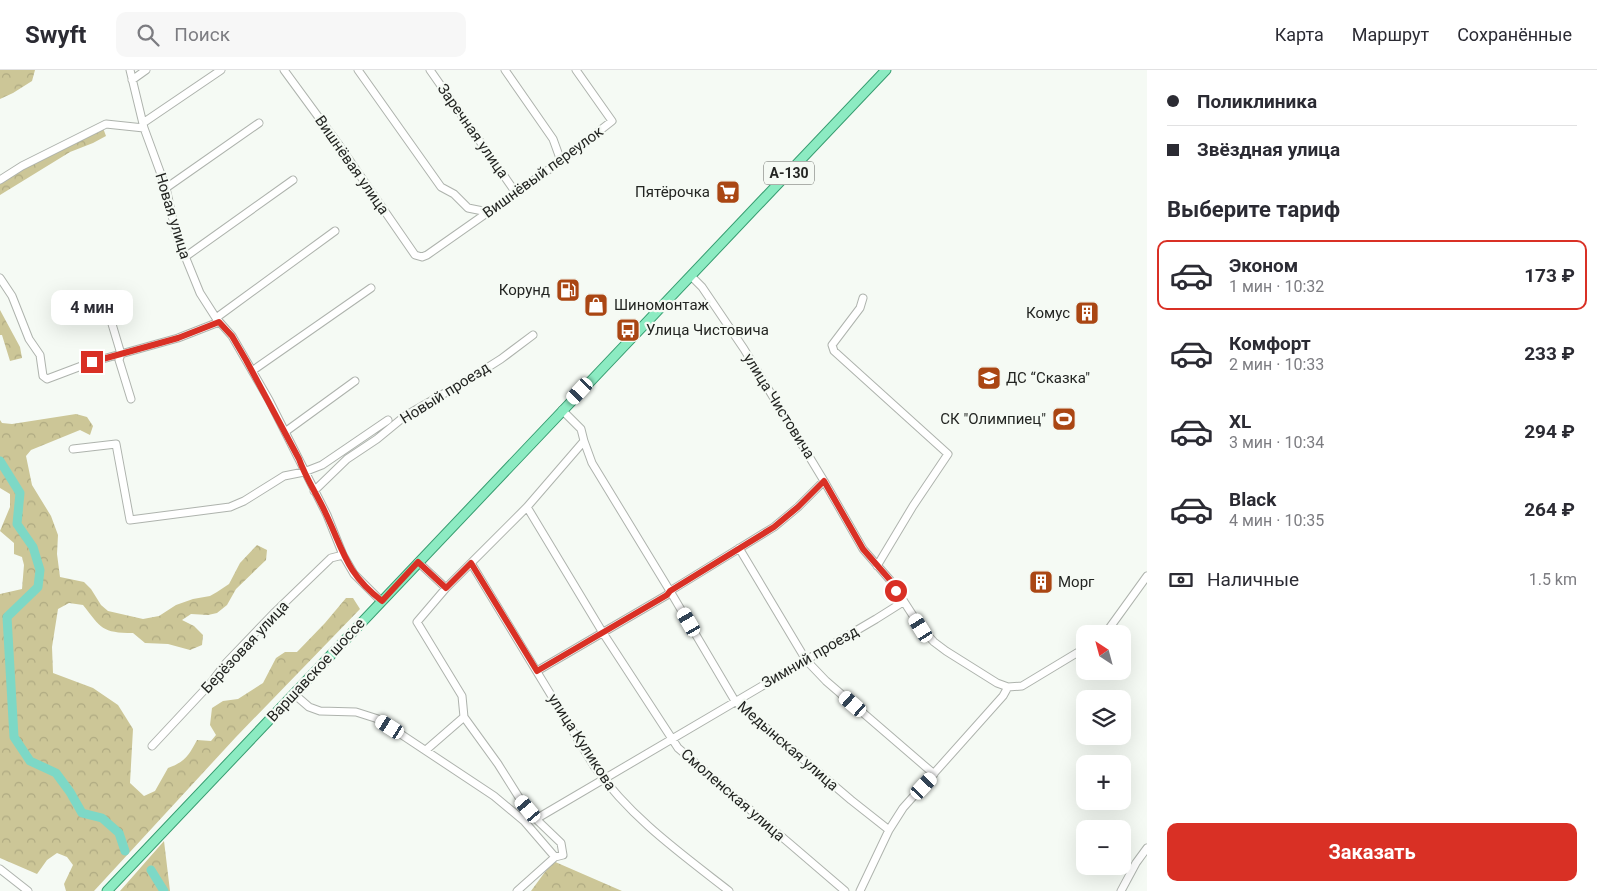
<!DOCTYPE html>
<html lang="ru">
<head>
<meta charset="utf-8">
<style>
	:root { --surface:#fff; --page:#f7f7f7; --text:#2b2b33; --muted:#7c7c81; --line:#e1e1e2; --accent:#d93025 }
	body { margin:0; font-family:Roboto,sans-serif; background:var(--page); color:var(--text); height:100vh; display:flex; flex-direction:column; font-size:19px; white-space:nowrap }
	* { box-sizing:border-box; margin:0 }
	p { font-size:16px; color:var(--muted) }
	.icon { flex:none; width:28px; height:28px; fill:none; stroke:currentColor; stroke-width:2; stroke-linecap:round; stroke-linejoin:round }
	.map { position:relative; flex:1; overflow:hidden }
	.panel { display:flex; flex-direction:column; background:var(--surface); width:450px }
	.panel>* { flex:none }
	.guide { display:grid; align-content:center; height:110px; padding:0 20px; background:var(--surface) }
	.needle { width:32px; rotate:324deg }
	.controls { position:absolute; left:1076px; top:555px; display:grid; gap:10px }
	.controls a { display:grid; place-items:center; width:55px; height:55px; border-radius:10px; background:var(--surface); box-shadow:0 5px 20px #0002; font-size:25px }
	.end { position:absolute; width:22px; height:22px; margin:-11px; border:6px solid #d93025; background:#fff; box-shadow:0 0 0 2px #fff }
	.from { border-radius:50% }
	.bubble { position:absolute; height:35px; border-radius:10px; background:var(--surface); box-shadow:0 5px 20px #0002; font-size:16px; font-weight:700; line-height:35px; text-align:center }
	.car { position:absolute; width:15px; height:30px; margin:-15px -8px; border-radius:6px; box-shadow:0 0 4px 1px #0007; background:linear-gradient(#fff 24%,#345 0 40%,#fff 0 76%,#345 0 86%,#fff 0) }
	.guide b { display:flex; align-items:center; gap:18px; height:48px; font-size:19px }
	.guide b+b { border-top:1px solid var(--line) }
	.guide i { width:12px; height:12px; background:var(--text) }
	ul { padding:0; list-style:none }
	li { display:flex; align-items:center; gap:15px; height:70px; margin:0 10px 8px; padding:0 10px; border:2px solid transparent; border-radius:10px }
	li div { flex:1 }
	li b { display:block; font-size:19px }
	li em { font-style:normal; font-weight:700 }
	li.on { border-color:var(--accent) }
	li>.icon { width:45px; height:45px; stroke-width:1.5 }
	h2 { padding:0 20px; font-size:22px; line-height:60px }
	.pay { display:flex; align-items:center; gap:12px; height:55px; padding:0 20px; font-size:19px }
	.pay p { margin-inline-start:auto }
	.primary-button { display:flex; gap:10px; margin-top:auto; padding:10px 20px }
	.primary-button a { flex:1; height:58px; border-radius:10px; background:var(--accent); color:#fff; font-size:20px; font-weight:700; line-height:58px; text-align:center }
	header { display:flex; align-items:center; gap:30px; box-sizing:border-box; height:70px; padding:0 25px; background:var(--surface); border-bottom:1px solid var(--line) }
	header strong { font-size:24px }
	nav { display:flex; gap:28px; margin-inline-start:auto; font-size:18px }
	.search { width:350px; height:45px; background:var(--page); display:flex; align-items:center; gap:12px; box-sizing:border-box; padding:0 18px; border-radius:10px; color:var(--muted); font-size:19px }
	main { display:flex; flex:1; min-height:0 }
	.map>svg:first-child { display:block }
</style>
</head>
<body>
<header>
<strong>Swyft</strong>
<div class="search"><svg class="icon" aria-label="search" viewBox="0 0 24 24"><circle cx="10" cy="10" r="6"/><path d="M15 15l6 6"/></svg>Поиск</div>
<nav><a>Карта</a><a>Маршрут</a><a>Сохранённые</a></nav>
</header>
<main>
<div class="map">
<svg width="1147" height="821" viewBox="0 0 1147 821">
	<defs>
		<pattern id="forest-crowns" width="20" height="18" patternUnits="userSpaceOnUse" patternTransform="scale(1.25)"><rect width="20" height="18" fill="#ccc697"/><path d="M2 6a3 3 0 1 1 6 0M12 15a3 3 0 1 1 6 0" fill="none" stroke="#afaa82"/></pattern>
	</defs>
	<rect width="100%" height="100%" fill="#f5faf4"/>
	<path fill="url(#forest-crowns)" d="M0,0H35L32,11L13,23L0,29Z
		M103,58L106,66L93,73L70,82L0,125V111Z
		M0,240L20,277L22,288L10,291L2,265H0Z
		M76,344L87,347L93,356L90,365L80,360L31,380L26,386L32,415L51,446L58,465L57,484L60,507L84,512L91,519L101,535L108,541L143,549L159,546L176,535L193,529L210,526L217,522L229,514L240,493L257,475L267,480L266,490L236,519L227,535L217,543L208,545L191,544L182,550L194,556L203,565L202,575L190,580L168,574L145,573L133,563C102,563 101,558 83,535L69,533L58,539L52,577L53,603L93,618L118,635L133,659L130,713L144,726L155,721L168,698C185,692 189,685 197,670L211,671L216,665L210,655L212,638L223,631L238,629L263,613L276,588L285,582H297L325,553L346,528H353L360,539L236,667L94,821H66L64,814L73,795L67,787L57,783L47,790L37,804L0,788V524L22,519L24,495L22,487L14,484V473L0,461L10,437V424L0,418V350L2,353L12,354Z
		M164,771L170,821H120Z
		M553,791L622,821H531Z"/>
	<g fill="none" stroke-linecap="round" stroke-linejoin="round">
		<path stroke="#7dd8c6" stroke-width="9" d="M0,391L20,423L17,454L33,477L40,500L38,517L7,547L14,667L30,691L56,703L70,722L82,743L102,748L119,763L125,781
			M151,800L164,821"/>
		<g stroke="#aeb3ad" stroke-width="9">
			<path id="minor" d="M130,0L144,58L166,118L176,164L200,223L216,248L232,266L269,330L327,445L343,485L354,504L381,531
				M284,0L339,75L415,185L422,187L427,185L561,91L612,51L576,0
				M358,0L441,117L454,124L468,138L488,142
				M430,0L516,123
				M505,0L553,69L561,91
				M132,10L146,0
				M143,53L221,0
				M0,110L22,96L106,54L144,58
				M166,118L259,53
				M185,187L293,110
				M691,206L702,217L744,279L824,411L863,479L890,510L921,558L934,572L946,581L997,613L1008,617L1022,616L1085,578
				M0,208L12,226L29,269L40,285L43,306L47,309L92,292L178,268L219,252
				M863,228L860,238L832,275L834,281L948,384L913,436L877,496
				M216,248L335,161
				M112,254L121,284L119,290L131,329
				M252,301L371,218
				M285,362L355,311
				M584,371L592,393L670,521L735,631L851,730L889,760
				M73,379L116,374L130,450L230,437L244,431L284,406L304,402L322,395L388,350
				M314,421L347,389L377,369L405,346L471,308L501,289L533,265
				M527,437L603,563L678,678L845,821
				M739,478L806,590L826,611L934,704
				M418,492L446,518
				M471,493L594,696C631,748 679,782 729,821
				M1104,564L1108,560L1147,506
				M537,601L667,525L670,521L774,457L798,437L824,411
				M294,624L309,637L320,641L356,642L378,649L494,726L524,751L555,787L563,785L561,773L536,749L520,729L498,694L464,647L462,626L417,552L446,518L527,437L584,371L581,359L562,340
				M152,676L210,614L226,593L274,543L331,488L343,485
				M426,680L464,647
				M536,749L876,549L903,532
				M0,799L28,821
				M517,821L555,787
				M860,821L889,760L903,738L1003,626L1008,617
				M1121,821L1136,793L1147,778"/>
		</g>
		<g stroke="#369d70" stroke-width="11">
			<path id="major" d="M107,821L886,0"/>
		</g>
		<use href="#minor" stroke="#fff" stroke-width="7"/>
		<use href="#major" stroke="#8cebc2" stroke-width="9"/>
	</g>
	<g fill="none" stroke-linecap="round" stroke-linejoin="round">
		<path stroke="#d93025" stroke-width="6" d="M92,292L178,268L219,252L232,266L246,290L299,389C306,409 318,426 326,444C344,482 346,503 382,531L418,492L446,518L471,493L537,601L667,525L670,521L774,457L798,437L824,411L863,479L890,510L896,521"/>
	</g>
	<defs>
		<g id="supermarket-square" transform="scale(1.25)"><rect x="-9" y="-9" width="18" height="18" rx="4" fill="#aa4613" stroke="#f5faf4"/><path d="M-6-5.5h2.5l.6 2H6L4.5 2H-2.5L-4.4-4H-6ZM-1.5 3.2a1.3 1.3 0 1 0 .1 0ZM3 3.2a1.3 1.3 0 1 0 .1 0Z" fill="#fff"/></g>
		<g id="fuel-square" transform="scale(1.25)"><rect x="-9" y="-9" width="18" height="18" rx="4" fill="#aa4613" stroke="#f5faf4"/><path d="M-5.5-6h7V0h2V4h1.3V-2.5L3-4.5l.8-.8L6-3V5H2.5V1h-1V6h-7ZM-4.2-4.7v3.2H.2V-4.7Z" fill="#fff"/></g>
		<g id="shop-square" transform="scale(1.25)"><rect x="-9" y="-9" width="18" height="18" rx="4" fill="#aa4613" stroke="#f5faf4"/><path d="M-5-2.5h2.3a2.7 3.5 0 0 1 5.4 0H5L5.5 6h-11ZM-1.5-2.5h3a1.5 2.3 0 0 0-3 0Z" fill="#fff"/></g>
		<g id="building-square" transform="scale(1.25)"><rect x="-9" y="-9" width="18" height="18" rx="4" fill="#aa4613" stroke="#f5faf4"/><path d="M-4-6H4V6H1V3H-1V6H-4ZM-2.5-4.3h1.7v1.8h-1.7ZM.8-4.3h1.7v1.8H.8ZM-2.5-1h1.7V.8h-1.7ZM.8-1h1.7V.8H.8Z" fill="#fff"/></g>
		<g id="bus-square" transform="scale(1.25)"><rect x="-9" y="-9" width="18" height="18" rx="4" fill="#aa4613" stroke="#f5faf4"/><path d="M-5-6H5V4H4V6H2V4H-2V6H-4V4H-5ZM-3.5-4V0h7V-4ZM-3.5 1.2v1.5H-2V1.2ZM2 1.2v1.5H3.5V1.2Z" fill="#fff"/></g>
		<g id="school-square" transform="scale(1.25)"><rect x="-9" y="-9" width="18" height="18" rx="4" fill="#aa4613" stroke="#f5faf4"/><path d="M0-5L7-2L0 1L-7-2ZM-4 1L0 2.5L4 1V4Q0 6-4 4Z" fill="#fff"/></g>
		<g id="stadium-square" transform="scale(1.25)"><rect x="-9" y="-9" width="18" height="18" rx="4" fill="#aa4613" stroke="#f5faf4"/><path d="M0-5a6.5 5 0 1 0 0 10a6.5 5 0 1 0 0-10ZM-3.5-1.8h7v3.6h-7Z" fill="#fff"/></g>
	</defs>
	<g fill-rule="evenodd">
		<use href="#supermarket-square" x="728" y="122"/>
		<use href="#fuel-square" x="568" y="220"/>
		<use href="#shop-square" x="596" y="235"/>
		<use href="#building-square" x="1087" y="243"/>
		<use href="#bus-square" x="628" y="260"/>
		<use href="#school-square" x="989" y="308"/>
		<use href="#stadium-square" x="1064" y="349"/>
		<use href="#building-square" x="1041" y="512"/>
	</g>
	<g text-anchor="middle" dominant-baseline="central" stroke-width="4.5" stroke-linejoin="round" paint-order="stroke">
		<rect fill="#f5faf4" stroke="#626561" stroke-width="1" x="764" y="91.5" width="50" height="23" rx="4"/>
		<g font-size="14" font-weight="bold" fill="#232522">
			<text x="789" y="103">А-130</text>
		</g>
		<g font-size="15" fill="#232522" stroke="#f5faf4">
			<text transform="translate(473 61) rotate(55)">Заречная улица</text>
			<text transform="translate(352 95) rotate(55)">Вишнёвая улица</text>
			<text transform="translate(543 102) rotate(-36)">Вишнёвый переулок</text>
			<text transform="translate(173 146) rotate(73)">Новая улица</text>
			<text transform="translate(445 323) rotate(-32)">Новый проезд</text>
			<text transform="translate(779 336) rotate(58)">улица Чистовича</text>
			<text transform="translate(245 577) rotate(-47)">Берёзовая улица</text>
			<text transform="translate(810 587) rotate(-30)">Зимний проезд</text>
			<text transform="translate(316 600) rotate(-47)">Варшавское шоссе</text>
			<text transform="translate(582 672) rotate(57)">улица Куликова</text>
			<text transform="translate(788 676) rotate(41)">Медынская улица</text>
			<text transform="translate(733 725) rotate(41)">Смоленская улица</text>
		</g>
		<g font-size="15" fill="#232522" stroke="#f5faf4" text-anchor="end">
			<text x="710" y="122">Пятёрочка</text>
			<text x="550" y="220">Корунд</text>
			<text x="614" y="235" text-anchor="start">Шиномонтаж</text>
			<text x="1070" y="243">Комус</text>
			<text x="646" y="260" text-anchor="start">Улица Чистовича</text>
			<text x="1006" y="308" text-anchor="start">ДС “Сказка"</text>
			<text x="1046" y="349">СК "Олимпиец"</text>
			<text x="1058" y="512" text-anchor="start">Морг</text>
		</g>
	</g>
</svg>
<div class="controls">
<a><svg class="needle" viewBox="-14 -14 28 28"><path d="M0-13l5 13h-10z" fill="#e53935"/><path d="M0 13l5-13h-10z" fill="#7c7c81"/></svg></a>
<a><svg class="icon" aria-label="layers" viewBox="0 0 24 24"><path d="M12 4l9 5-9 5-9-5zM3 14l9 5 9-5"/></svg></a>
<a>+</a>
<a>−</a>
</div>
<i class="end from" style="left:896px;top:521px"></i>
<i class="end" style="left:92px;top:292px"></i>
<div class="bubble" style="left:51px;top:220px;width:82px">4 мин</div>
<i class="car" style="left:580px;top:321px;rotate:223deg"></i>
<i class="car" style="left:689px;top:552px;rotate:330deg"></i>
<i class="car" style="left:921px;top:558px;rotate:328deg"></i>
<i class="car" style="left:853px;top:634px;rotate:311deg"></i>
<i class="car" style="left:390px;top:657px;rotate:302deg"></i>
<i class="car" style="left:924px;top:716px;rotate:43deg"></i>
<i class="car" style="left:528px;top:739px;rotate:320deg"></i>
</div>
<section class="panel">
<div class="guide">
<b><i class="from"></i>Поликлиника</b>
<b><i></i>Звёздная улица</b>
</div>
<h2>Выберите тариф</h2>
<ul>
<li class="on"><svg class="icon" aria-label="car" viewBox="0 0 24 24"><path d="M5 17H2v-5l4-1 3-4h7l3 4 3 1v5h-3M9 17h6M6 11h13"/><circle cx="7" cy="17" r="2"/><circle cx="17" cy="17" r="2"/></svg><div><b>Эконом</b><p>1 мин · 10:32</p></div><em>173 ₽</em></li>
<li><svg class="icon" aria-label="car" viewBox="0 0 24 24"><path d="M5 17H2v-5l4-1 3-4h7l3 4 3 1v5h-3M9 17h6M6 11h13"/><circle cx="7" cy="17" r="2"/><circle cx="17" cy="17" r="2"/></svg><div><b>Комфорт</b><p>2 мин · 10:33</p></div><em>233 ₽</em></li>
<li><svg class="icon" aria-label="car" viewBox="0 0 24 24"><path d="M5 17H2v-5l4-1 3-4h7l3 4 3 1v5h-3M9 17h6M6 11h13"/><circle cx="7" cy="17" r="2"/><circle cx="17" cy="17" r="2"/></svg><div><b>XL</b><p>3 мин · 10:34</p></div><em>294 ₽</em></li>
<li><svg class="icon" aria-label="car" viewBox="0 0 24 24"><path d="M5 17H2v-5l4-1 3-4h7l3 4 3 1v5h-3M9 17h6M6 11h13"/><circle cx="7" cy="17" r="2"/><circle cx="17" cy="17" r="2"/></svg><div><b>Black</b><p>4 мин · 10:35</p></div><em>264 ₽</em></li>
</ul>
<div class="pay"><svg class="icon" aria-label="cash" viewBox="0 0 24 24"><path d="M3 7h18v10H3z"/><circle cx="12" cy="12" r="2"/></svg>Наличные<p>1.5 km</p></div>
<div class="primary-button"><a>Заказать</a></div>
</section>
</main>
</body>
</html>
